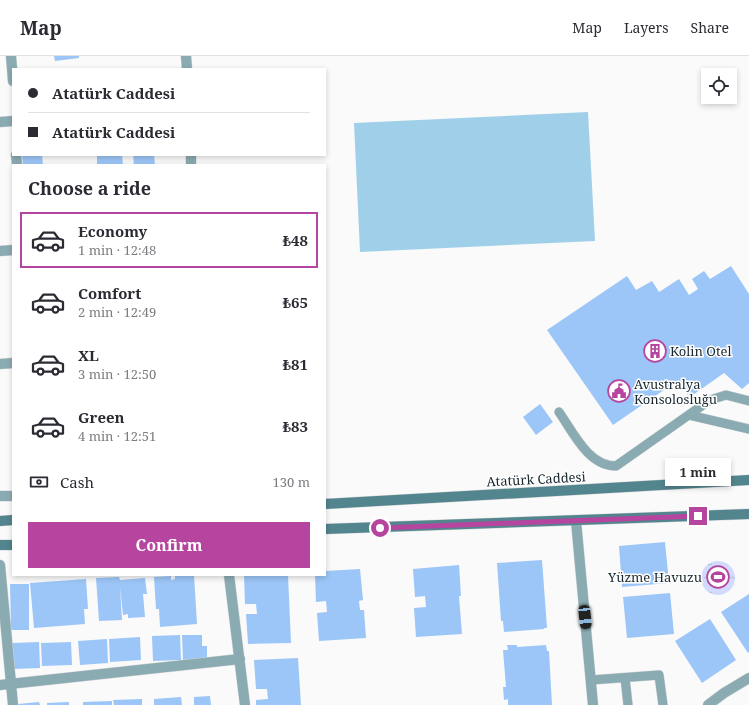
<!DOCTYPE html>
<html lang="en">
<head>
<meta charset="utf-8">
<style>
	:root { --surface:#fff; --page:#f7f7f7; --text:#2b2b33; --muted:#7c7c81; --line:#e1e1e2; --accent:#b645a0 }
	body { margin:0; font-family:"Noto Serif",serif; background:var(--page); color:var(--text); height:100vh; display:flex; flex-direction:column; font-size:15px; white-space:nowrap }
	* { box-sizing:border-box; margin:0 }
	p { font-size:13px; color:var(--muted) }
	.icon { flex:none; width:22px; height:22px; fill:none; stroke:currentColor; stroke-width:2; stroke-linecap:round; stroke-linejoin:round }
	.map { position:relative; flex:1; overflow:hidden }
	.drawer { position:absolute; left:12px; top:108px; width:314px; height:412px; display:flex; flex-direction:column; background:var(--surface); border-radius:0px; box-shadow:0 2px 6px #0003 }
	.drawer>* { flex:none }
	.guide { position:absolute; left:12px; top:12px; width:314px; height:88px; border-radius:0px; box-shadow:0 2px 6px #0003; display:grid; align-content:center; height:88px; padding:0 16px; background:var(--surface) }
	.buttons { position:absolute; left:701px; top:12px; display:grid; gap:8px }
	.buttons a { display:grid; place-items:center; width:36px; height:36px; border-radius:0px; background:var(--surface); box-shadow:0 2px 6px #0003; font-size:20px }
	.end { position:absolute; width:18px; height:18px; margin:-9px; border:5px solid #b645a0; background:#fff; box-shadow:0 0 0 2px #fff }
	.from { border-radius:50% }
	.bubble { position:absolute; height:28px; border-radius:0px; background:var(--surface); box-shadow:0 2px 6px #0003; font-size:13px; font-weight:700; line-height:28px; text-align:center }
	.car { position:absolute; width:12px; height:24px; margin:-12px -6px; border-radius:5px; box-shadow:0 0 3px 1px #0007; background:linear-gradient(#222 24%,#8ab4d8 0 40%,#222 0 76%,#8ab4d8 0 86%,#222 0) }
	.guide b { display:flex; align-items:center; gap:14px; height:38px; font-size:15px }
	.guide b+b { border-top:1px solid var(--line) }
	.guide i { width:10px; height:10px; background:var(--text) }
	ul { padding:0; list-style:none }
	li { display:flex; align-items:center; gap:12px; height:56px; margin:0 8px 6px; padding:0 8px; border:2px solid transparent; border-radius:0px }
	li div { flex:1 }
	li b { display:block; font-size:15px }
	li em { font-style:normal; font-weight:700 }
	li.active { border-color:var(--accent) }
	li>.icon { width:36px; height:36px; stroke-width:1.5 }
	h2 { padding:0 16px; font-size:18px; line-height:48px }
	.pay { display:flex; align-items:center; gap:10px; height:44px; padding:0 16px; font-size:15px }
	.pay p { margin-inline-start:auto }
	.primary-button { display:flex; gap:8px; margin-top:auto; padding:8px 16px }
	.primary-button a { flex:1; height:46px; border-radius:0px; background:var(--accent); color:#fff; font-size:16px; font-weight:700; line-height:46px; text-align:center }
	header { display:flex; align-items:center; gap:24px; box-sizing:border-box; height:56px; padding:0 20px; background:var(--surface); border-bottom:1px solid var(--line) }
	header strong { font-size:19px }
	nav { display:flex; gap:22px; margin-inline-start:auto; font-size:14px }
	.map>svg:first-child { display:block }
</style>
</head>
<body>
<header>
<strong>Map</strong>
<nav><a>Map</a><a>Layers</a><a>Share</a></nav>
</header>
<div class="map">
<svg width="749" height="649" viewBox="0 0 749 649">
	<defs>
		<pattern id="water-ripples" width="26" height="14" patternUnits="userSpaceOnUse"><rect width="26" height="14" fill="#d2dbfe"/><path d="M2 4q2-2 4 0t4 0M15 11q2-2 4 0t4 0" fill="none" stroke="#b4bcda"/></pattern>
	</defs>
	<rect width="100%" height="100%" fill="#fafafa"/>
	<path fill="#a0d0e9" d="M588,56L595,185L360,196L354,67Z"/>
	<path fill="url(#water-ripples)" d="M701 522a17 17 0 1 1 34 0a17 17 0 1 1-34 0Z"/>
	<path fill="#9cc6f7" d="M54,0H79V2L55,5Z
		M22,99H42L43,109H23Z
		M97,99H122L123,109H97Z
		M133,99H154L155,109H134Z
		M731,210L749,238V327L742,333L724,317L690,341L677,325L613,369L547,274L627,220L636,234L652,225L659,236L679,223L689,239L698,233L692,223L704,215L710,223Z
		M540,348L553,366L536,379L523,361Z
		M665,486L669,527L622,531L619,490Z
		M542,504L547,572H544V573L504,576L503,565H501L497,507Z
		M459,509L461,540H459L462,578L416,581L414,552L426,551L425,540L415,541L413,513Z
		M360,513L363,544L359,545L360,554H364L366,582L319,585L317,557L327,556L326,545L316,546L315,519H325V515Z
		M194,519L197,568L160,571L159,553H156L154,521L171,520V524L175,523V520Z
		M244,519H288L291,587L248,588L246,558H257L256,548H245Z
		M119,521L120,524L145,522L147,538H143L145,561L128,562V558L123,559L120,531L122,564L99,565L96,522Z
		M86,523L88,553H84L85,568L34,572L30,527Z
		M10,528H29V574H11Z
		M670,537L674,578L627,582L623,541Z
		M749,538V596L748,597L721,556Z
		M710,563L736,604L702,627L675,585Z
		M180,579L181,604L153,605L152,580Z
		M182,579H202V590H207V605H183Z
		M140,581L141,604L110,606L109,583Z
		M107,583L108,607L80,609L78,585Z
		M39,586L40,612L13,613L12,587Z
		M71,586L72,609L42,610L41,587Z
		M507,589H517V591L546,589L547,595H549L552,649H508V643L504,644L503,631H506L503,594H508Z
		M298,602L301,649H256V644L268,643L267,633H256L254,604Z
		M210,640L211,649H194V641Z
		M181,641L182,649H154V643Z
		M142,643V649H114L113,644Z
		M112,645V649H83V646Z
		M39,646L40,649H18V648Z
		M69,646V649H47V647Z"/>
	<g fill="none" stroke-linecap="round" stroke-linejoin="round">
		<g stroke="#d6d8d9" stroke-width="10">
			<path id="service" d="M559,356C573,376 588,410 616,410L710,344L726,339L749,345
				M689,359L749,373
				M625,622L628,649
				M591,624L659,619L663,649"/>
		</g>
		<g stroke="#d6d8d9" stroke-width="11">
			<path id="minor" d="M11,0L13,25
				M186,0L187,13
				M0,66L13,65
				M16,99L17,109
				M191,99V109
				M0,195L13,194
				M0,308L13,307
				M0,440H13
				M576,465L593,649
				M0,509L13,649
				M229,519L245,649
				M0,629L240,603
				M708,649L724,637L749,622"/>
		</g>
		<g stroke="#d6d8d9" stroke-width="11">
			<path id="secondary" d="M325,448L749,424
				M0,465L13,464
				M325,473L749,458
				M0,489H13"/>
		</g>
		<use href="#service" stroke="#8babb2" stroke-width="9"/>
		<use href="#minor" stroke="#8babb2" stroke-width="10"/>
		<use href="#secondary" stroke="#53858e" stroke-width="10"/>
	</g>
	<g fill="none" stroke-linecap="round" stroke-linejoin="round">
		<path stroke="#b645a0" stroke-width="5" d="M380,472L698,460"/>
	</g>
	<defs>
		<g id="building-ring" transform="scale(1.15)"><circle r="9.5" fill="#fff" stroke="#b645a0" stroke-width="1.5"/><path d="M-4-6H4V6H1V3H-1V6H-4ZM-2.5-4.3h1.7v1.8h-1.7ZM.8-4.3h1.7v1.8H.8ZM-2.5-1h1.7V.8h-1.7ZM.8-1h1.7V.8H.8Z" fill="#b645a0"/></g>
		<g id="civic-ring" transform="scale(1.15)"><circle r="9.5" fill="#fff" stroke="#b645a0" stroke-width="1.5"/><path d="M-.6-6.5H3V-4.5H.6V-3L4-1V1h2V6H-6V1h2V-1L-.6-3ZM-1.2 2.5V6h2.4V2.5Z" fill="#b645a0"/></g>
		<g id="stadium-ring" transform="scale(1.15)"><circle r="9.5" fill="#fff" stroke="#b645a0" stroke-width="1.5"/><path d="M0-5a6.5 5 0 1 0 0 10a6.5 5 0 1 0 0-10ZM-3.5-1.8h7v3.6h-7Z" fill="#b645a0"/></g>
	</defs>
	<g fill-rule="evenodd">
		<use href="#building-ring" x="655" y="295"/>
		<use href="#civic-ring" x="619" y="335"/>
		<use href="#stadium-ring" x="718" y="521"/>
	</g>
	<g text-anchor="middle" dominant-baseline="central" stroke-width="3" stroke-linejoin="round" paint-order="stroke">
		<g font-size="13" fill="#18262d" stroke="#fff" text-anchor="start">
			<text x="670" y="295">Kolin Otel</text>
			<text x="634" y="328">Avustralya<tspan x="634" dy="15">Konsolosluğu</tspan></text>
			<text x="702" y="521" text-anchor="end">Yüzme Havuzu</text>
		</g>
		<g font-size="13" fill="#18262d" stroke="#fff">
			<text transform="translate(536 423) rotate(-3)">Atatürk Caddesi</text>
		</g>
	</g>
</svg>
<div class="buttons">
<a><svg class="icon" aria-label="locate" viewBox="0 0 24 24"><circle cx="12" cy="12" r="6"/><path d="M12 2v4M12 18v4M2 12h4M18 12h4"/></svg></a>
</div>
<i class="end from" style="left:380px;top:472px"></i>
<i class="end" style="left:698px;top:460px"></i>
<div class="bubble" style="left:665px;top:402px;width:66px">1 min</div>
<i class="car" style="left:585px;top:561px;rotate:174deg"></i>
<div class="guide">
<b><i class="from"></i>Atatürk Caddesi</b>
<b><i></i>Atatürk Caddesi</b>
</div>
<section class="drawer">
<h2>Choose a ride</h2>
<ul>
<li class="active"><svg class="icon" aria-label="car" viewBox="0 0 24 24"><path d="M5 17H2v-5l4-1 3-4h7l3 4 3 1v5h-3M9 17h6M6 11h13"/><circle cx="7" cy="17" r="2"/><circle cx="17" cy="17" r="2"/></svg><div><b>Economy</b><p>1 min · 12:48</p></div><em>₺48</em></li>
<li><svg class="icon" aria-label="car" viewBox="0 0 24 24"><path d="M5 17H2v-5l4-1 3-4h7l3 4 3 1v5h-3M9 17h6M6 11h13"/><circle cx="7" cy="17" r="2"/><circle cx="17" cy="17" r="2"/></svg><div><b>Comfort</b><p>2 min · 12:49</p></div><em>₺65</em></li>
<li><svg class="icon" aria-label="car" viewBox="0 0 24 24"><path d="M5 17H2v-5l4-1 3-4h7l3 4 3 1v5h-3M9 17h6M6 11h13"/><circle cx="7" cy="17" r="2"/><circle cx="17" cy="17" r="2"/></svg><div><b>XL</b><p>3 min · 12:50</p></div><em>₺81</em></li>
<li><svg class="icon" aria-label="car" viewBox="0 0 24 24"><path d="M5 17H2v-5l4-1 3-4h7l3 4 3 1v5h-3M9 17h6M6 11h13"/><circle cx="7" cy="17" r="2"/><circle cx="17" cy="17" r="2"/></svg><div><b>Green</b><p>4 min · 12:51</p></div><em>₺83</em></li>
</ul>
<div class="pay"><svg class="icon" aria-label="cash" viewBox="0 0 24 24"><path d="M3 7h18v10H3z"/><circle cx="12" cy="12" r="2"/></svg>Cash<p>130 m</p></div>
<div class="primary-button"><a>Confirm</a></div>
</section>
</div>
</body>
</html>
